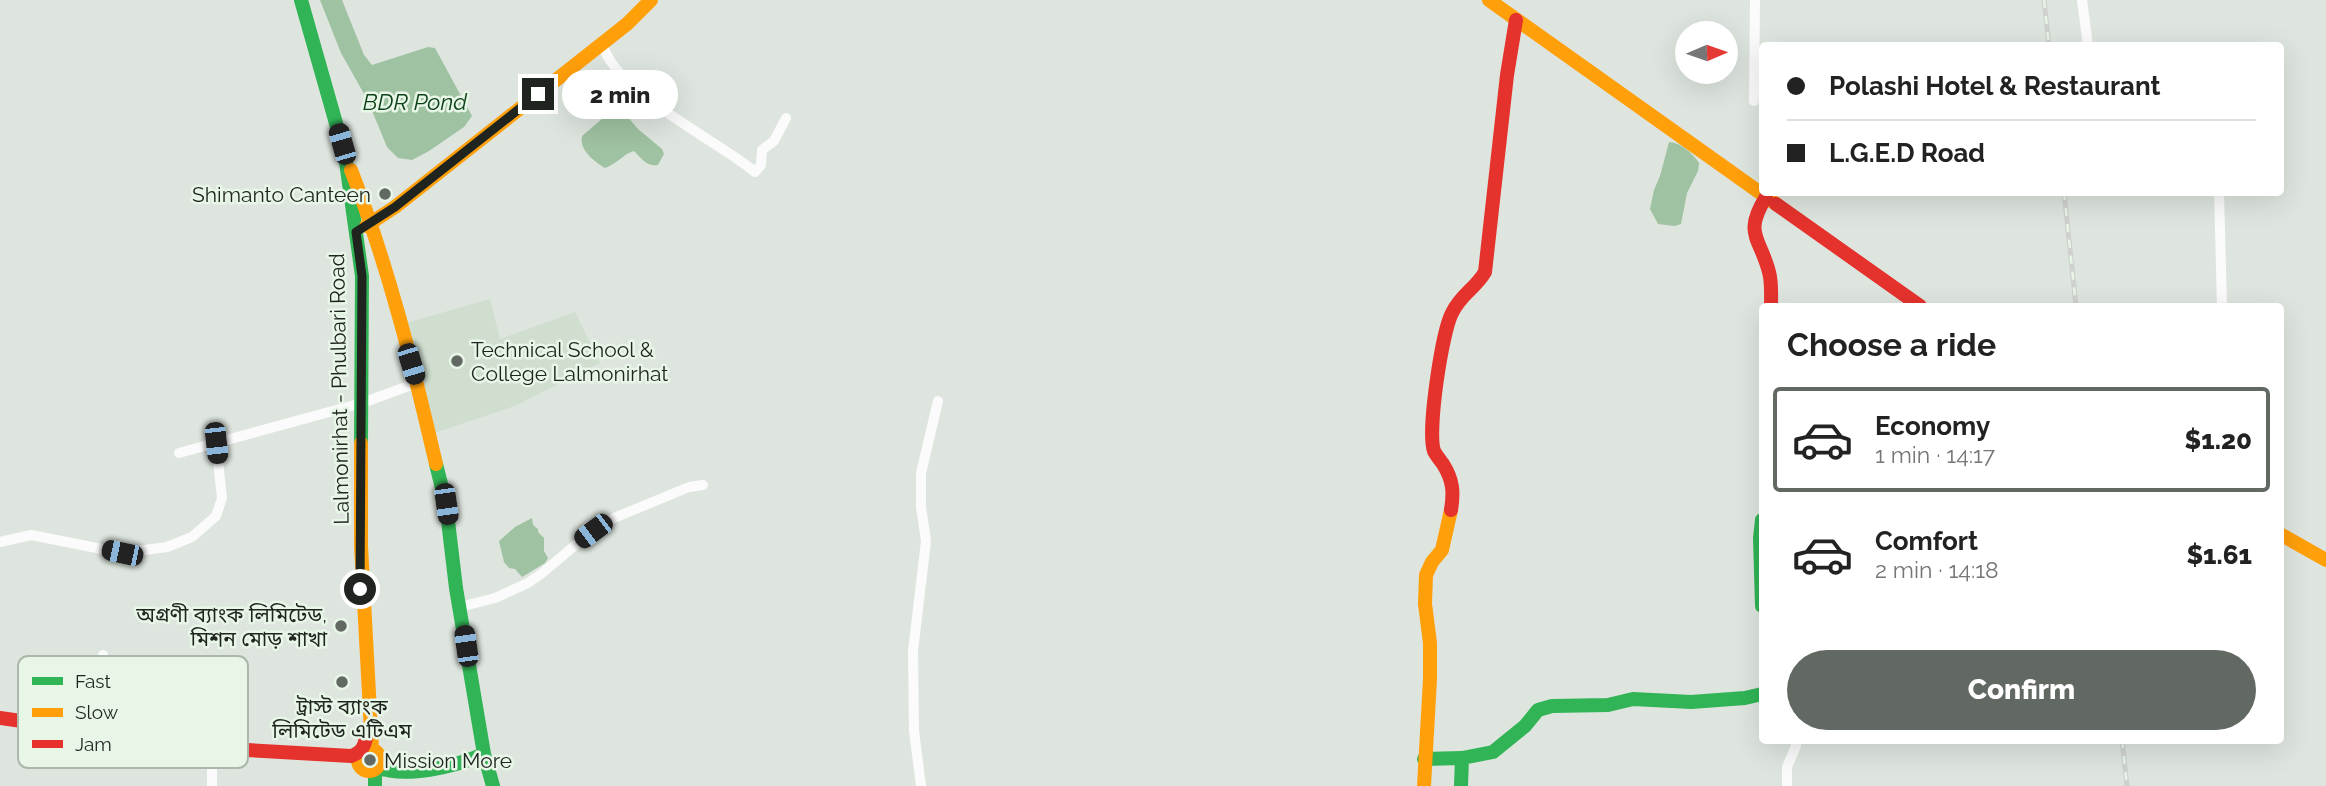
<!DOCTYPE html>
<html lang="en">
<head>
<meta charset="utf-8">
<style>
	:root { --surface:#fff; --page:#f2f2f2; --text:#222; --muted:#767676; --line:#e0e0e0; --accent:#626862 }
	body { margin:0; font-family:Raleway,"Noto Sans Bengali",sans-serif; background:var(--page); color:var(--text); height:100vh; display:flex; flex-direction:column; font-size:26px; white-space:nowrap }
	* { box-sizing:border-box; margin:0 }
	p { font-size:23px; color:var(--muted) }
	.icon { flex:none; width:38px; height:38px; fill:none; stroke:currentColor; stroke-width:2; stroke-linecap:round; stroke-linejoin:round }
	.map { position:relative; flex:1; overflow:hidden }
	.sheet { position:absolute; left:1759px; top:303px; width:525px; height:441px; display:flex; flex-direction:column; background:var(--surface); border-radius:7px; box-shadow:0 7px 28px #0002 }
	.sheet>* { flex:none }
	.banner { position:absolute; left:1759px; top:42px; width:525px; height:154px; border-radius:7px; box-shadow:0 7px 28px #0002; display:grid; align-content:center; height:154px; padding:0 28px; background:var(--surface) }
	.needle { width:46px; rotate:88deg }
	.fabs { position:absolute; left:1675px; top:21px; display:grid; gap:14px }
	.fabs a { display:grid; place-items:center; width:63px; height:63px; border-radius:50%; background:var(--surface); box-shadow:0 7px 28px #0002; font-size:35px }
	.end { position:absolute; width:32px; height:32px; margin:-16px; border:9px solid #1f241f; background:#fff; box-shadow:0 0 0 4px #fff }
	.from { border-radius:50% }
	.bubble { position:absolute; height:49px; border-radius:24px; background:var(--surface); box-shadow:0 7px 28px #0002; font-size:23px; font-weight:800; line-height:49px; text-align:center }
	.car { position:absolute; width:21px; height:42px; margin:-21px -10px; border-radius:9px; box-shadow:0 0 5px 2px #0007; background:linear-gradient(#222 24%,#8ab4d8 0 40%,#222 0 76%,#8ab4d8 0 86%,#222 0) }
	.banner b { display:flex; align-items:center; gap:24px; height:66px; font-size:26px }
	.banner b+b { border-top:2px solid var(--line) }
	.banner i { width:18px; height:18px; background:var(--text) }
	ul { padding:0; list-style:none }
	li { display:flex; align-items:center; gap:21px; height:105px; margin:0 14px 10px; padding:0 14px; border:4px solid transparent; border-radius:7px }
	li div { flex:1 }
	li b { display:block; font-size:26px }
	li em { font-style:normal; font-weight:800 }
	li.on { border-color:var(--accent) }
	li>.icon { width:63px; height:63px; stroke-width:1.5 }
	h2 { padding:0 28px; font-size:32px; line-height:84px }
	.action { display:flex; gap:14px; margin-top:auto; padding:14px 28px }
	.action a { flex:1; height:80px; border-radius:42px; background:var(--accent); color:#fff; font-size:28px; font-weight:800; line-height:80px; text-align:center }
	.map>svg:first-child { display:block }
</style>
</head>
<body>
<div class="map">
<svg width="2326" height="786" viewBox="0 0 2326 786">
	<rect width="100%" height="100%" fill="#dee5de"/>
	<path fill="#d0ded0" d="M490,299L500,339L575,312L600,363L515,406L429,435L399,325Z"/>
	<path fill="#9fc2a2" d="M320,0H342L364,55L372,65L428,47L435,48L472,116L464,127L429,151L412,160L398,158L387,147L368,101L341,53Z
		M616,107L621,109L638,129L662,149L664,154L658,165C647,167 642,159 634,151C623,154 617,164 605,168C594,161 579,150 582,136Z
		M1669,142C1682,143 1692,153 1699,163L1698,171L1687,193L1681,224L1675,226L1658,224L1650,209L1654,190L1660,176Z
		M532,518L533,525L538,529V532L544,538V551L548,558L545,563L522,577L515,569L509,568L504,562L499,541L515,527Z"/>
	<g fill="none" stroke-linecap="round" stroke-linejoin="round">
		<path stroke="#fafbfa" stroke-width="10" d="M2082,0L2088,46
			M602,42C613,92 716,139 755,172L761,165L762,150L774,141L786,118
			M1754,101L1755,0
			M2219,192L2222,306
			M179,453L362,403L417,383
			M0,542L31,535L122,553L167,547L192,537L216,516L222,498L216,443
			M460,607L495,598L528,583L541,574L579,542L614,518L689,487L703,485
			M92,731L103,655
			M212,756V786
			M921,786L914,731L913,651L926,541L921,507V473L938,401
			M1787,786V767L1796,746L1795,740"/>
		<path stroke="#30b455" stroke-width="14" d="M301,0L345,155L362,276L361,443
			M436,464L446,504L456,588L484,754
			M1762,520L1760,538L1762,606
			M1424,759L1462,758L1493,752L1525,726L1538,710L1552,706L1608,705L1633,699L1691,702L1745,698L1762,694
			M378,767C405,779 457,766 484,754L493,786
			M375,770V786
			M1461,786L1462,758"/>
		<path stroke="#ff9f0a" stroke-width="14" d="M1489,0L1776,204
			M351,170C388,265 413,365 436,464
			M366,226L395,207L627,24L651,0
			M361,443V546L372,749
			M2280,534L2326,560
			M358 760a11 11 0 1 1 22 0a11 11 0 1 1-22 0Z
			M1424,786L1430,679V643L1425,604L1426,575L1432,562L1442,550L1451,510"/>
		<path stroke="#e5322d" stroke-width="14" d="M1766,197C1743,234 1760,237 1769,272C1772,283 1771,295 1771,306
			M1776,204L1920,306
			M1451,510C1454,492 1453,480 1443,464C1440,460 1436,455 1434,451C1427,431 1442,332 1452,313C1461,294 1475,289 1485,272L1507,75L1516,20
			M0,718L211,748L351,756C363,752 365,745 367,733"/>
		<g stroke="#cfd1cf" stroke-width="5">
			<path id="rail" d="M2044,0L2049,46
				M2064,192L2076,306
				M2122,740L2127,786"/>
		</g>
		<use href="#rail" stroke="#e8f6e8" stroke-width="2.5" stroke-dasharray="8" stroke-linecap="butt"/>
	</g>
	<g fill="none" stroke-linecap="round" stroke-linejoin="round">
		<path stroke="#1f241f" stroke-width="9" d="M360,589L362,276L356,232L395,207L538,94"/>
	</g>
	<g fill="#626862" stroke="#e8f6e8" stroke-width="2.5">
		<circle cx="385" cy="194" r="7"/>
		<circle cx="457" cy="361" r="7"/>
		<circle cx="341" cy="626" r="7"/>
		<circle cx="342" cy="682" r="7"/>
		<circle cx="370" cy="760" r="7"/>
	</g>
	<g text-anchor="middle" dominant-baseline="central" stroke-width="5" stroke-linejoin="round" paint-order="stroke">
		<g font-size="21" fill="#1f241f" stroke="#e8f6e8" text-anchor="end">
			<text x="371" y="194">Shimanto Canteen</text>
			<text x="471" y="349" text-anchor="start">Technical School &amp;<tspan x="471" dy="24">College Lalmonirhat</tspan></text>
			<text x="327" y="614">অগ্রণী ব্যাংক লিমিটেড,<tspan x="327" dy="24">মিশন মোড় শাখা</tspan></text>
			<text x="342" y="706" text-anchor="middle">ট্রাস্ট ব্যাংক<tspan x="342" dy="24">লিমিটেড এটিএম</tspan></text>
			<text x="384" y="760" text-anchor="start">Mission More</text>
		</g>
		<g font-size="21" fill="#1f241f" stroke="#e8f6e8">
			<text transform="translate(339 389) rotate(-91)">Lalmonirhat - Phulbari Road</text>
		</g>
		<g font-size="23" font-style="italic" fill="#0d4117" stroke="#e8f6e8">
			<text x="415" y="101">BDR Pond</text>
		</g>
	</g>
	<rect x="18" y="656" width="230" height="112" rx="10" fill="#e8f6e8" stroke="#acb7ac" stroke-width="2"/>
	<rect x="32" y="677" width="31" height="8" fill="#30b455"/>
	<rect x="32" y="708" width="31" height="9" fill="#ff9f0a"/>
	<rect x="32" y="740" width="31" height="8" fill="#e5322d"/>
	<g font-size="19" fill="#1f241f">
		<text x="75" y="688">Fast</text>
		<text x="75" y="719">Slow</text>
		<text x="75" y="751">Jam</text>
	</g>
</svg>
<div class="fabs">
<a><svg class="needle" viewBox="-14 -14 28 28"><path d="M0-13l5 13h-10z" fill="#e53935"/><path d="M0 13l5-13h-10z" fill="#767676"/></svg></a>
</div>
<i class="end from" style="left:360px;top:589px"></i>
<i class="end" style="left:538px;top:94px"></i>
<div class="bubble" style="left:562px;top:70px;width:116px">2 min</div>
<i class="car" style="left:342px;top:144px;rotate:344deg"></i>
<i class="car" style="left:411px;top:364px;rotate:163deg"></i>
<i class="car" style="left:216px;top:443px;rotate:174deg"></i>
<i class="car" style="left:446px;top:504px;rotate:172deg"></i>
<i class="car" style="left:593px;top:531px;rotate:233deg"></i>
<i class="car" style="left:122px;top:553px;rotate:282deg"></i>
<i class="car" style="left:466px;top:646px;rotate:352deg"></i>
<div class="banner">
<b><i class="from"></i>Polashi Hotel &amp; Restaurant</b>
<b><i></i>L.G.E.D Road</b>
</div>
<section class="sheet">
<h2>Choose a ride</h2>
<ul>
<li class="on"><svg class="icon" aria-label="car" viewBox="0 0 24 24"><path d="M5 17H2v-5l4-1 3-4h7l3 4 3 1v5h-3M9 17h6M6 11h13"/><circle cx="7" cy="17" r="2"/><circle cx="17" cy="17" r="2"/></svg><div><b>Economy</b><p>1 min · 14:17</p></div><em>$1.20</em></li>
<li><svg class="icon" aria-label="car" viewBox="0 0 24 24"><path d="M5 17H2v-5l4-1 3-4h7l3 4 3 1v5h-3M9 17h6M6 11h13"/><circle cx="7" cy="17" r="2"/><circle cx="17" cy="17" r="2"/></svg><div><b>Comfort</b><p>2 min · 14:18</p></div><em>$1.61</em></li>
</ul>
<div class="action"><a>Confirm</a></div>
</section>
</div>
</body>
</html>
